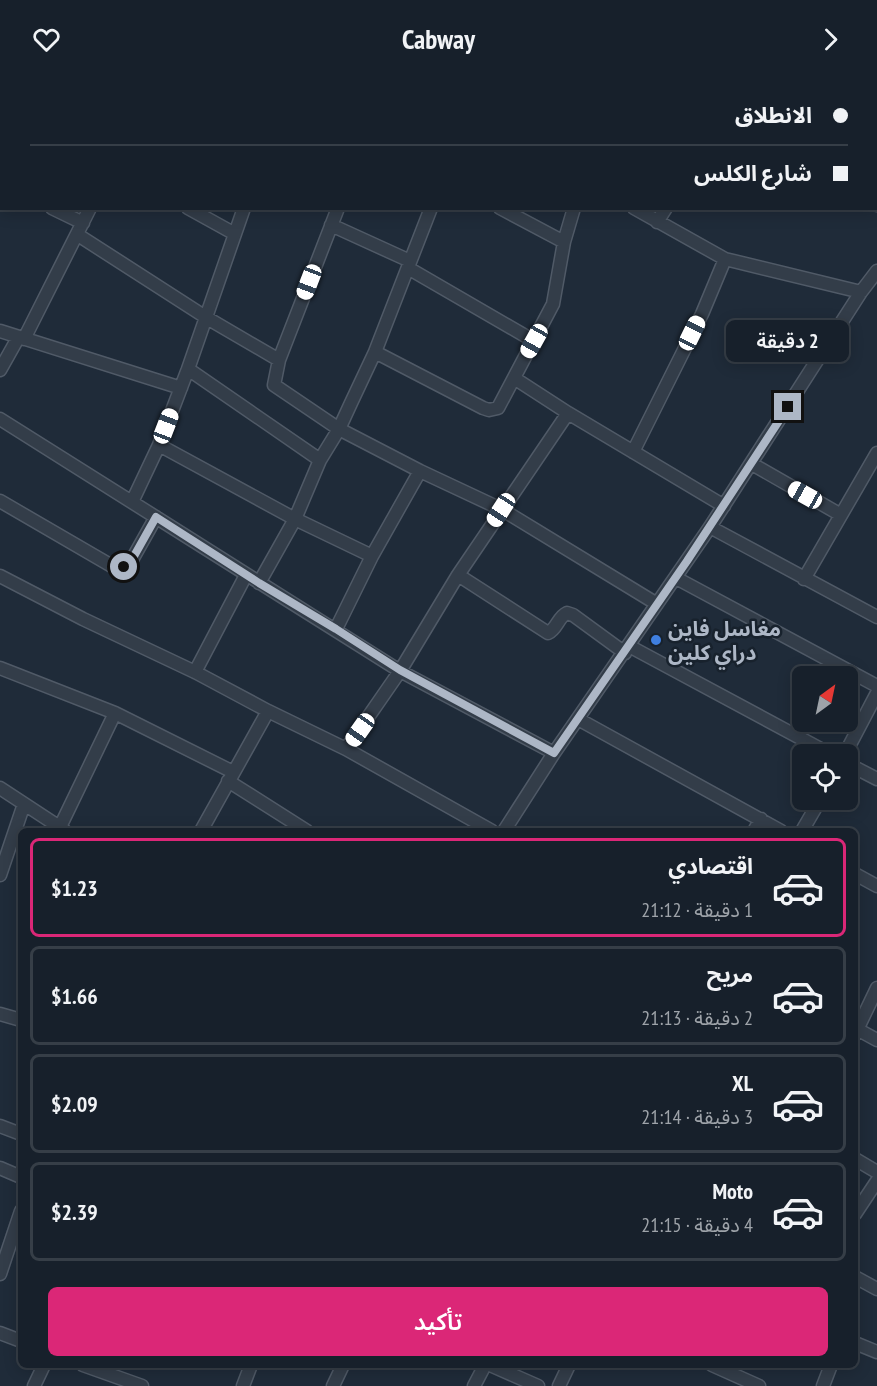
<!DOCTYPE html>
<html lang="ar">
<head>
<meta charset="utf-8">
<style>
	:root { --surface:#17202b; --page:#242d37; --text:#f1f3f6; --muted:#9ea3a9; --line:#363e47; --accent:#db2777 }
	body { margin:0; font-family:"PT Sans Narrow","Noto Sans Arabic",sans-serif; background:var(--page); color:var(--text); direction:rtl; height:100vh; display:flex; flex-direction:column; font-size:22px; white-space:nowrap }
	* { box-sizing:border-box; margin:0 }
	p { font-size:20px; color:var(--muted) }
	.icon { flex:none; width:33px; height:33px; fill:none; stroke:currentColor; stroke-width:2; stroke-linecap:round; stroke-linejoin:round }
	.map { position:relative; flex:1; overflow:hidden; direction:ltr }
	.side { position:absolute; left:18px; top:750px; width:840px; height:540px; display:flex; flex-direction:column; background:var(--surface); border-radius:9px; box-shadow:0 3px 15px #0003,0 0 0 2px var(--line); direction:rtl }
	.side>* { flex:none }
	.banner { position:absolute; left:0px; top:0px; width:878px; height:132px; box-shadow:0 3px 15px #0003,0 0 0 2px var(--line); direction:rtl; display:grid; align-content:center; height:132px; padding:0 30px; background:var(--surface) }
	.needle { width:39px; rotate:33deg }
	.buttons { position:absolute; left:792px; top:588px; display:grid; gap:12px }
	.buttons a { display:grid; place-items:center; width:66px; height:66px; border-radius:9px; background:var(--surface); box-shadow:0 3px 15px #0003,0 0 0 2px var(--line); font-size:30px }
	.end { position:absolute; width:27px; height:27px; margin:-14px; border:8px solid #adb7c6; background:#111; box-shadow:0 0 0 3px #111 }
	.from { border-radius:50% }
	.bubble { position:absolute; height:42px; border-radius:9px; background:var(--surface); box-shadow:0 3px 15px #0003,0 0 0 2px var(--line); font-size:20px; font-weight:600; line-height:42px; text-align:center; direction:rtl }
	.car { position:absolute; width:18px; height:36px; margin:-18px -9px; border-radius:8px; box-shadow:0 0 4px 2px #0007; background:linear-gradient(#fff 24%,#345 0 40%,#fff 0 76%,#345 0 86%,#fff 0) }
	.banner b { display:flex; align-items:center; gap:21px; height:57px; font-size:22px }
	.banner b+b { border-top:2px solid var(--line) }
	.banner i { width:15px; height:15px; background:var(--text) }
	ul { padding:10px 0 0; list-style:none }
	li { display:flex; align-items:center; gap:18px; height:99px; margin:0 12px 9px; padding:0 18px; border:3px solid var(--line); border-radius:9px }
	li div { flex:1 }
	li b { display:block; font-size:22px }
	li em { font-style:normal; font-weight:600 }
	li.on { border-color:var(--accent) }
	li>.icon { width:54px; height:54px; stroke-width:1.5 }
	.cta { display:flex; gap:12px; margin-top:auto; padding:12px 30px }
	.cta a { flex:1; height:69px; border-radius:9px; background:var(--accent); color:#fff; font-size:24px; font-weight:600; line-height:69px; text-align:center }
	header { display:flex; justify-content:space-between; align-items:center; height:78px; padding:0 30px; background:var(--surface); font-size:27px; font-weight:600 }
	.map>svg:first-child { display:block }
</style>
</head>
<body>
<header><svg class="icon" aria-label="forward" viewBox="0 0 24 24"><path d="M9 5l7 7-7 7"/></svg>Cabway<svg class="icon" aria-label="heart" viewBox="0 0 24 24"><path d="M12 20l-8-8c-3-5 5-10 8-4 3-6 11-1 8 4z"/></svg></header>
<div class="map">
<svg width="877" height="1308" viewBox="0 0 877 1308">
	<rect width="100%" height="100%" fill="#1f2b39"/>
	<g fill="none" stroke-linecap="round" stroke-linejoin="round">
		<g stroke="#505a67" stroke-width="15">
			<path id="minor" d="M259,0L266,2
				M555,0L558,2
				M736,0L738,2
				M50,2L51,0
				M148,2L149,0
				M374,2V0
				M472,2L473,0
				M794,2L795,0
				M876,54L877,55
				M0,108H2
				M876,126L877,127
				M52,130L83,145
				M188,130L235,156
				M338,130L279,282L274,307L339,351L420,393L501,431L657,526
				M500,130L564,164
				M634,130L725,181L861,214
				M657,144L666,130
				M331,147L410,183
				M78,157L207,240L279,282
				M408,190L534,263
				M0,253L181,310
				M24,261L90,130
				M375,274L483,330L489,332L498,330L553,226L564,164L574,130
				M188,291L320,382
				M0,292L18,260
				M514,300L568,335L724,428
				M0,341L400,593L554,675
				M159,367L295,441L372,478
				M633,374L702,236L725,181
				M752,386L841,437
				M0,423L117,491L129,487L156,439
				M132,424L159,367L188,291L244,130
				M710,449L877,539
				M458,497L548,555C557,551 558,539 567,535L573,537L625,575
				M0,498L83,541L195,594L268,633L346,671L492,753
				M676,500L877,608
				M804,501L877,375
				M259,505L295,441L320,382L339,351L351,325L375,274L431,130
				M336,551L372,478L420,393
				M629,568L830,676
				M0,590L115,635L233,694
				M195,594L246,497
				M578,641L781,753
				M346,671L400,593L458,497L568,335
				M845,676L877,615
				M848,686L877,701
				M228,703L307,753
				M0,710L64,752
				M60,749L115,635
				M201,753L268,633
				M504,753L554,675L710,449L861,214L877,193
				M754,753L761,741
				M802,753L820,722
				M855,796L877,808
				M0,797L24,726
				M0,936L21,942
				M855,950L877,962
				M855,956L877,910
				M0,1048L21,1056
				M855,1081L877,1094
				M0,1090L21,1099
				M855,1136L877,1103
				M0,1196L21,1133
				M855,1199L877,1211
				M0,1255L21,1263
				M855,1265L877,1274
				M83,1287L142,1308
				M490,1287L538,1308
				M712,1287L759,1308
				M34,1308L44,1287
				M243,1308L251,1287
				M333,1308L343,1287
				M474,1308L485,1287
				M559,1308L569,1287
				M823,1308L831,1287"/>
		</g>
		<use href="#minor" stroke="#333d49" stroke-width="12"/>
	</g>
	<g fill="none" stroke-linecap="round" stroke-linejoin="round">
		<path stroke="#adb7c6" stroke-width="8" d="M124,489L129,487L156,439L259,505L336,551L400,592L554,675L687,483L788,329"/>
	</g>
	<circle fill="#3f7fe0" stroke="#18222d" stroke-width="2" cx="656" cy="562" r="6"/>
	<g text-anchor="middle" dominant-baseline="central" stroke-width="5" stroke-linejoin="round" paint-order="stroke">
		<g font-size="21" font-weight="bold" fill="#adb7c6" stroke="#18222d" text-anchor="start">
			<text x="668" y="550">مغاسل فاين<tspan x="668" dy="24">دراي كلين</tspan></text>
		</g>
	</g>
</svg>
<div class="buttons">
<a><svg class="needle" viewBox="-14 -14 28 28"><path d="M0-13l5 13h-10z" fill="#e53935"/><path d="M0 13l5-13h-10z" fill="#9ea3a9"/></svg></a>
<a><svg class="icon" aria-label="locate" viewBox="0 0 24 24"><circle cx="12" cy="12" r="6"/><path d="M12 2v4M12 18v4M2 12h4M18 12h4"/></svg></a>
</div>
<i class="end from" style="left:124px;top:489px"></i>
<i class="end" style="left:788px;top:329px"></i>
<div class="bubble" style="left:726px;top:242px;width:123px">2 دقيقة</div>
<i class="car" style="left:309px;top:204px;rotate:201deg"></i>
<i class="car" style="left:692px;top:255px;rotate:26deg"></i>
<i class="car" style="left:534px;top:263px;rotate:209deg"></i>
<i class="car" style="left:166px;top:348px;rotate:21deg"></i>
<i class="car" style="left:805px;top:417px;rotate:299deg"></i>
<i class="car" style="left:501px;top:432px;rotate:213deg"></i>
<i class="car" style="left:360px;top:652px;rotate:215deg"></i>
<div class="banner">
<b><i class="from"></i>الانطلاق</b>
<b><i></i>شارع الكلس</b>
</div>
<section class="side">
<ul>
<li class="on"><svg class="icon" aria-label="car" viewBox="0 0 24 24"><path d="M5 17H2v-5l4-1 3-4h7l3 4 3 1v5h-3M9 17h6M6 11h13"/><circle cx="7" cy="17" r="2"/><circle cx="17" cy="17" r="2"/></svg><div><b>اقتصادي</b><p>1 دقيقة · 21:12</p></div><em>$1.23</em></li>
<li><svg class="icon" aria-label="car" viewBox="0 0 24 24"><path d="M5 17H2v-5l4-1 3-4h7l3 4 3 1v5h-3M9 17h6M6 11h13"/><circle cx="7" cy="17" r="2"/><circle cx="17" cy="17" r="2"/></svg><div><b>مريح</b><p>2 دقيقة · 21:13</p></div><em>$1.66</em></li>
<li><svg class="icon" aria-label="car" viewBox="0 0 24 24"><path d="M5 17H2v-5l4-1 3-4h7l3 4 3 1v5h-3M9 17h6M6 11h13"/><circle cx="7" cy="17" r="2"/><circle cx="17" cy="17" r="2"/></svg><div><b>XL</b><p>3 دقيقة · 21:14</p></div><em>$2.09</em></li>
<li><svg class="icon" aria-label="car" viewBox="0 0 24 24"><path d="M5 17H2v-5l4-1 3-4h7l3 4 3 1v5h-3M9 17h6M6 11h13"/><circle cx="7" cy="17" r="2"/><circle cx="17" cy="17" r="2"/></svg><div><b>Moto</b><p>4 دقيقة · 21:15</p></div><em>$2.39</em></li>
</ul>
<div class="cta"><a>تأكيد</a></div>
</section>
</div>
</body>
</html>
